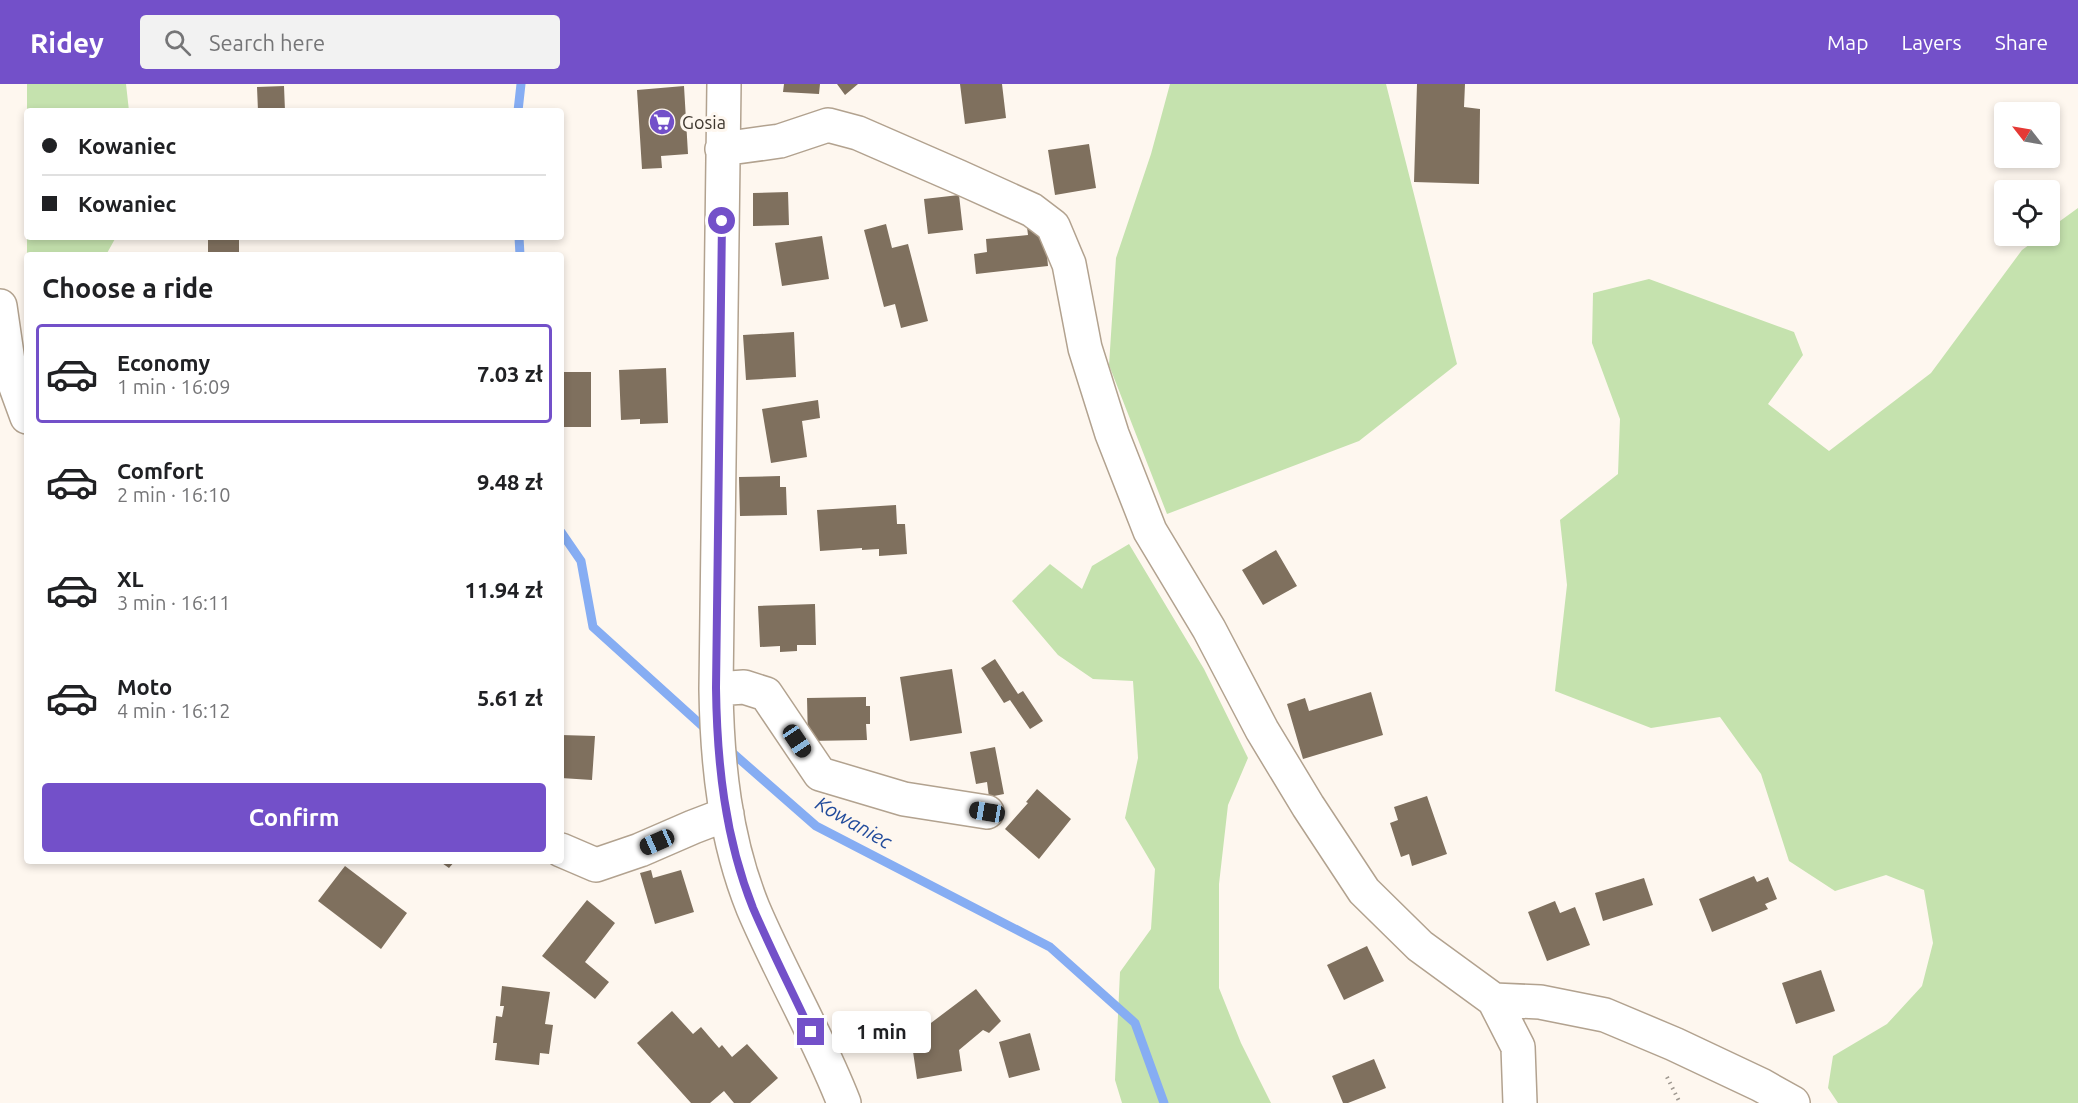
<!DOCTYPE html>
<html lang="en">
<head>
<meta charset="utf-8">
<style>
	:root { --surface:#fff; --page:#f2f2f2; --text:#202124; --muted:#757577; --line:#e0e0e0; --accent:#7350c9 }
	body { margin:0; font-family:Ubuntu,sans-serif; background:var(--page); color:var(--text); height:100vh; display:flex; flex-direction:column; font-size:22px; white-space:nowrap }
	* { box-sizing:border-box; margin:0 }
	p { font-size:20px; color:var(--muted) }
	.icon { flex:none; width:33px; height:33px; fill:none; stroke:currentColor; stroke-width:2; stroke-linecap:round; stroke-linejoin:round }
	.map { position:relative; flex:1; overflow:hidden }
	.panel { position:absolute; left:24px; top:168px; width:540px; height:612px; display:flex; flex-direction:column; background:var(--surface); border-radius:6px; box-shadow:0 3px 9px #0003 }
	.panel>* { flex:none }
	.guide { position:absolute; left:24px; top:24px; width:540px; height:132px; border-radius:6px; box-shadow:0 3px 9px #0003; display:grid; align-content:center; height:132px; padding:0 18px; background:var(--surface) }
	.needle { width:39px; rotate:301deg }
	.fabs { position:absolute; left:1994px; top:18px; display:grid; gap:12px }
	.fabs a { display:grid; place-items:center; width:66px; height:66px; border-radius:6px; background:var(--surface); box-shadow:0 3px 9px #0003; font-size:30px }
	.end { position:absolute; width:27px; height:27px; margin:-14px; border:8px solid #7350c9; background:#fff; box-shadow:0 0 0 3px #fff }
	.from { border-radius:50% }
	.bubble { position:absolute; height:42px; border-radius:6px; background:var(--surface); box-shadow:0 3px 9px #0003; font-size:20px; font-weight:600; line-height:42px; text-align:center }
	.car { position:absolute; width:18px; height:36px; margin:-18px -9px; border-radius:8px; box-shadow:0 0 4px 2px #0007; background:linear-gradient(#222 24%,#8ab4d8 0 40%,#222 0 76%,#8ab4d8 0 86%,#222 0) }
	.guide b { display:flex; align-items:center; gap:21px; height:57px; font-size:22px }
	.guide b+b { border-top:2px solid var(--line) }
	.guide i { width:15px; height:15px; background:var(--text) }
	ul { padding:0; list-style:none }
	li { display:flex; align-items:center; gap:18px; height:99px; margin:0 12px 9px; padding:0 6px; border:3px solid transparent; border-radius:6px }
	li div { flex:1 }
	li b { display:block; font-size:22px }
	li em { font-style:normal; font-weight:600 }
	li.selected { border-color:var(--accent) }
	li>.icon { width:54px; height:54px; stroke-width:1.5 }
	h2 { padding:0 18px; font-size:27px; line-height:72px }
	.primary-button { display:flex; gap:12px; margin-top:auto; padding:12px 18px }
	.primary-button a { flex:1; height:69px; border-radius:6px; background:var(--accent); color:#fff; font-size:24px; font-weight:600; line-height:69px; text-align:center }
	header { display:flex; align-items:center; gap:36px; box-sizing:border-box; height:84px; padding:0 30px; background:var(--accent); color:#fff }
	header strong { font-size:28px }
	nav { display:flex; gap:33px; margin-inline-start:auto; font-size:21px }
	.search { width:420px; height:54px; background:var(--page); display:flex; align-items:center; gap:15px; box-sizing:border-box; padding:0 21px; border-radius:6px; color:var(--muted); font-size:22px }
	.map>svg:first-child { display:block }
</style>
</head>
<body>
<header>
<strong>Ridey</strong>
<div class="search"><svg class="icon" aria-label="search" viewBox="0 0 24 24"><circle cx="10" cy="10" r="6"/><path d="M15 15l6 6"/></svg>Search here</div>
<nav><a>Map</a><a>Layers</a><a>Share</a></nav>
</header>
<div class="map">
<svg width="2078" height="1019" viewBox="0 0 2078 1019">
	<rect width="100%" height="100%" fill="#fef7ef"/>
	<path fill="#c5e2ae" d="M27,0H126L129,27H27V153H116L106,171H27V193Z
		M1170,0H1386L1457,280L1359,357L1167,430L1109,281L1116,174L1151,70Z
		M2078,124V1019H1838L1828,1004L1833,972L1887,940L1922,902L1933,859L1924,806L1886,791L1835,807L1789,777L1761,690L1720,633L1651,644L1555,607L1567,501L1560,436L1618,390L1620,335L1592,259L1593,209L1649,195L1794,248L1803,271L1768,320L1829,367L1931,289L2022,166L2041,152H2049V145Z
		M1129,460L1204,585L1248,674L1228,721L1219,800V904L1241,959L1271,1019H1122L1115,996L1120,888L1151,845L1155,785L1125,734L1138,674L1133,597L1093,595L1058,571L1012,517L1050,480L1082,505L1092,482Z"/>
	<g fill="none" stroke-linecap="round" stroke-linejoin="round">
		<path stroke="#86adf3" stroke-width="9" d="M518,27L521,0
			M519,153L520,171
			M561,448L581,477L593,543L709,648
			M728,665L816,742L1050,863L1135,939L1164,1019"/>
	</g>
	<path fill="#7f705e" d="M784,0H820L819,10L783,8Z
		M837,0H858L845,11Z
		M960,0H1002L1006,34L965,40Z
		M1417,0H1465L1464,23L1480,25L1479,100L1414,98Z
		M284,2L285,27H258L257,3Z
		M684,2L688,70L661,72L662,84L642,85L637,6Z
		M1089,60L1096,104L1055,111L1048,66Z
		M788,108L789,141L753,142V109Z
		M959,111L963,146L928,150L924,115Z
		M886,140L892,164L908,160L928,237L901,244L895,220L884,223L864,146Z
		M1038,142L1045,149L1048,182L976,190L974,170L987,168L986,155L1028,151L1027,143Z
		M822,152L829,195L782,202L775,159Z
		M208,153H239V170H208Z
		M794,248L796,293L746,296L743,251Z
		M666,284L668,339L640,340V335L621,336L619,286Z
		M561,288H591V343H561Z
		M818,316L820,334L802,337L807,373L771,379L762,325Z
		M780,392V403H786L787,431L740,432L739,393Z
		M896,421L897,440H905L907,470L879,472V465L862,466V464L820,467L817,426Z
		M1276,466L1297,502L1263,521L1242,486Z
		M815,520L816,561H797V567L780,568V562L760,563L758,522Z
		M995,575L1018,610L1023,607L1043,637L1030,645L1010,616L1004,619L981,584Z
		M952,585L962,649L910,657L900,593Z
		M1371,608L1383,651L1303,675L1287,620L1305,614L1309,627Z
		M866,613V622H870V640H866L867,656L808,657L807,614Z
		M561,651L595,652L592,696L561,694Z
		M995,663L1004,710L989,713L987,698L976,700L970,668Z
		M1037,705L1071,735L1039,775L1005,745L1028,719L1026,718Z
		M1427,712L1447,770L1412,782L1409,770L1401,773L1390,739L1398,736L1394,723Z
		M439,777H455L449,784Z
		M345,782L407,829L381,865L318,817Z
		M651,786L653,794L681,786L694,828L655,840L640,789Z
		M1754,792L1757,798L1768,793L1777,815L1765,820L1768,825L1712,848L1699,815Z
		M1644,794L1653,821L1603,837L1595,809Z
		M587,816L615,839L585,878L609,898L595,915L542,872Z
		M1555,817L1560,829L1575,823L1590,861L1547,877L1528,828Z
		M1367,862L1384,897L1344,916L1327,881Z
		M1821,886L1835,927L1796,940L1782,899Z
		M502,902L550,908L545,940L553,941L549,970L540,969L539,981L495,976L497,959H493L496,932L502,933L504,922H500Z
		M976,905L1001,937L989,949L983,946L959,966L962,987L917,995L911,954Z
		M672,927L693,950L701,943L719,964L722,961L732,973L747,960L778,994L750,1019H734L724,1007L710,1019H691L637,959Z
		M1030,949L1040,986L1009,994L999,958Z
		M1374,975L1386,1004L1348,1019H1343L1332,992Z"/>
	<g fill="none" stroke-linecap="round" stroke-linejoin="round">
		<g stroke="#b2a28f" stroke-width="36">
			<path id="minor" d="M724,0L716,605C717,679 725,755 753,824C781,890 818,952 844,1019
				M722,65L780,57L828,41L858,49L959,93L1032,126L1053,142L1069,180L1085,264L1112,350L1150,447L1209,545L1262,646L1308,722L1364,807L1420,862L1494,916L1540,918L1605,931L1674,960L1761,1001L1793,1019
				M0,222L9,284L27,333
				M716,605L744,603L766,610L820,690L904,715L987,728
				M561,766L596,781L640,766L693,743L727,730
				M1494,916L1518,963L1520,1019"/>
		</g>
		<path stroke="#9e978f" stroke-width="4" stroke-dasharray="1.5 4.5" stroke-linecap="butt" d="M1667,993L1680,1019"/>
		<use href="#minor" stroke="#fff" stroke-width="33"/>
	</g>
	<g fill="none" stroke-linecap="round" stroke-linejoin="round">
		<path stroke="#7350c9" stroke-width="8" d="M722,137L716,604C717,679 725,754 753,824C771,866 792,907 811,948"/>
	</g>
	<defs>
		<g id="supermarket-disc" transform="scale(1.35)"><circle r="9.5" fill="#7350c9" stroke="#fef7ef"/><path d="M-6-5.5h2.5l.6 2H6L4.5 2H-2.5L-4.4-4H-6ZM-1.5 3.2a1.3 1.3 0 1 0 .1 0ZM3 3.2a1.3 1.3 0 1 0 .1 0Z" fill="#fff"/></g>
	</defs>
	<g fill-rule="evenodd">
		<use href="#supermarket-disc" x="662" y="38"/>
	</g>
	<g text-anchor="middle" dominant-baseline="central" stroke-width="6" stroke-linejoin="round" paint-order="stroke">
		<g font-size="18" fill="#3e372f" stroke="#fef7ef" text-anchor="start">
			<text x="682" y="38">Gosia</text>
		</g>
		<g font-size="20" font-style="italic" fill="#214b9b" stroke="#fef7ef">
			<text transform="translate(854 738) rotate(30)">Kowaniec</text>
		</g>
	</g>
</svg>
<div class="fabs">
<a><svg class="needle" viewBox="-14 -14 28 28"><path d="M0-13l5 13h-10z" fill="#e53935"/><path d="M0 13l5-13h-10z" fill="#757577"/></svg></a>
<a><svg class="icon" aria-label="locate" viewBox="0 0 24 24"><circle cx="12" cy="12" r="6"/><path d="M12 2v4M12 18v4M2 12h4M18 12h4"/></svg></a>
</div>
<i class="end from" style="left:722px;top:137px"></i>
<i class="end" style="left:811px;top:948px"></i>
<div class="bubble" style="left:832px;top:927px;width:99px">1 min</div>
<i class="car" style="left:797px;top:657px;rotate:146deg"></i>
<i class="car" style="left:987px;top:728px;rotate:279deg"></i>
<i class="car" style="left:657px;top:758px;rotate:246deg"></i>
<div class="guide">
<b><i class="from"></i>Kowaniec</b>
<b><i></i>Kowaniec</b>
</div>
<section class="panel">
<h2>Choose a ride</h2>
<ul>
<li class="selected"><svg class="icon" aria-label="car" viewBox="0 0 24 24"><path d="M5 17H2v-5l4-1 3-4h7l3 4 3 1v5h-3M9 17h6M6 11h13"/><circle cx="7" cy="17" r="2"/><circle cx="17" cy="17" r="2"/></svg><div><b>Economy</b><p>1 min · 16:09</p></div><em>7.03 zł</em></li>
<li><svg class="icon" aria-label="car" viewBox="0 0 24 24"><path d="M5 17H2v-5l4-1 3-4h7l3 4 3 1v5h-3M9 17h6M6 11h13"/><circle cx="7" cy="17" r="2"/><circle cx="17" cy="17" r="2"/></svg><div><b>Comfort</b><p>2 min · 16:10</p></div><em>9.48 zł</em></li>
<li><svg class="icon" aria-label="car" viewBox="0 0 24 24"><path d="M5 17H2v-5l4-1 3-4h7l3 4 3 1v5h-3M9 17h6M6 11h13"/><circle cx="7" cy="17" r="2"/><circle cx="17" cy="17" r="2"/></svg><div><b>XL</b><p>3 min · 16:11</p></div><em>11.94 zł</em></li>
<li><svg class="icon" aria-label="car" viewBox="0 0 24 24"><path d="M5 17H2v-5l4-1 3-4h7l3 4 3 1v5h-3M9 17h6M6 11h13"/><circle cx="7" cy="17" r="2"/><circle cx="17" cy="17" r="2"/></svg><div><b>Moto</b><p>4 min · 16:12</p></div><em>5.61 zł</em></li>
</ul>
<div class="primary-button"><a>Confirm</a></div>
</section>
</div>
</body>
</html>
